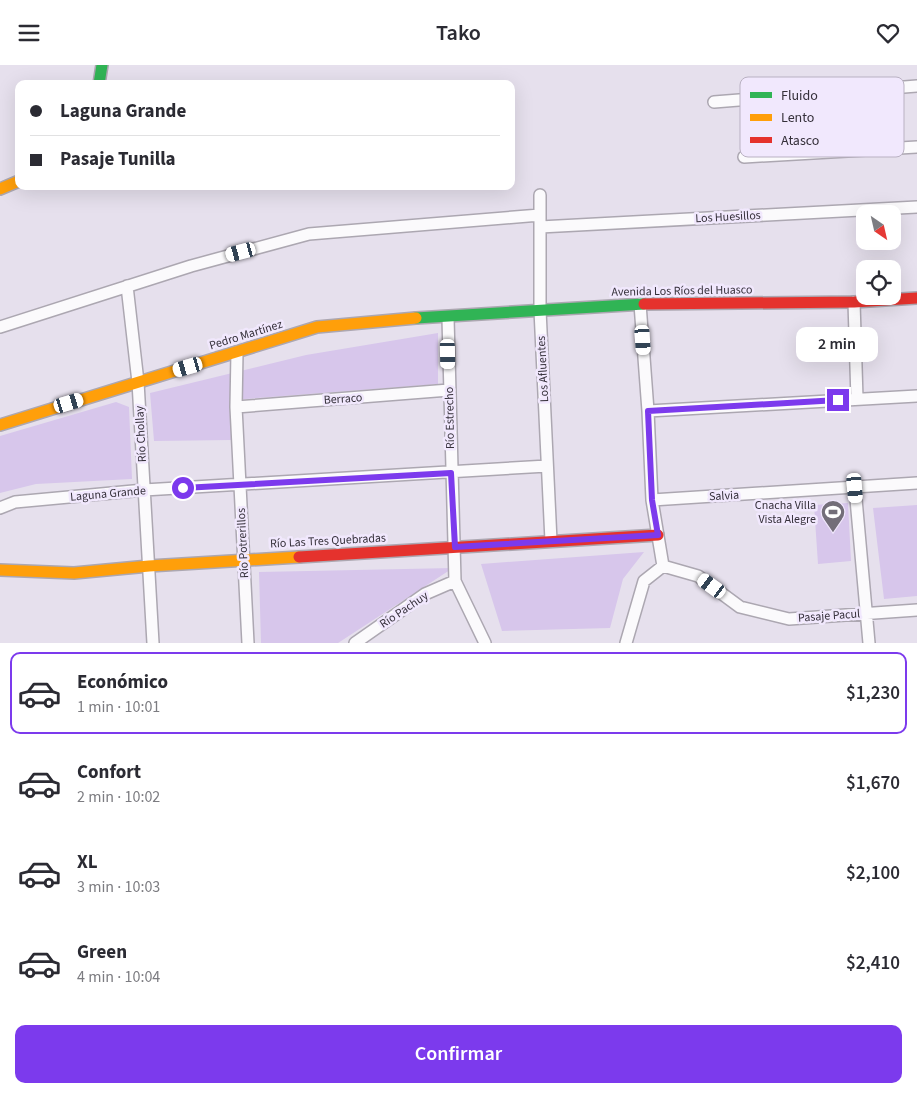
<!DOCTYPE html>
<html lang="es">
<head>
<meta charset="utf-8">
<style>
	:root { --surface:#fff; --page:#f2f2f3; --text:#2b2b33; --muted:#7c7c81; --line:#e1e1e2; --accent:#7c3aed }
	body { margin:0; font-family:"Source Sans 3",sans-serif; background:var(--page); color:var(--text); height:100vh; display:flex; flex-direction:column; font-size:19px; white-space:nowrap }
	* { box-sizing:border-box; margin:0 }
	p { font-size:16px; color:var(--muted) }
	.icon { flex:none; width:28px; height:28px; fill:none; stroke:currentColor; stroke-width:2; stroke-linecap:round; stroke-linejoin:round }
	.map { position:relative; height:578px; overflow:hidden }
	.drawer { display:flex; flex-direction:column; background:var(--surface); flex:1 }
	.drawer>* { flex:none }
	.top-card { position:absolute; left:15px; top:15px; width:500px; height:110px; border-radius:10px; box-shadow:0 5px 20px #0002; display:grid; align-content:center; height:110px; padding:0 15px; background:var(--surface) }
	.needle { width:32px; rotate:146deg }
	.buttons { position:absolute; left:856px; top:140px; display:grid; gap:10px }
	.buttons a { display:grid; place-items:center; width:45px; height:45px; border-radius:10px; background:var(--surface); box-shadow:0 5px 20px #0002; font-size:25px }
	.end { position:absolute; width:22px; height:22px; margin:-11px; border:6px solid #7c3aed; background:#fff; box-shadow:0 0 0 2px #fff }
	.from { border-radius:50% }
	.bubble { position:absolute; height:35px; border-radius:10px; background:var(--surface); box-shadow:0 5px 20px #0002; font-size:16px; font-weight:600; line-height:35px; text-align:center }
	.car { position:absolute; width:15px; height:30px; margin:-15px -8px; border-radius:6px; box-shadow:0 0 4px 1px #0007; background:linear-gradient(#fff 24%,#345 0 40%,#fff 0 76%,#345 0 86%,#fff 0) }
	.top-card b { display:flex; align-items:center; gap:18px; height:48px; font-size:19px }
	.top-card b+b { border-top:1px solid var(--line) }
	.top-card i { width:12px; height:12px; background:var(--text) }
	ul { padding:9px 0 0; list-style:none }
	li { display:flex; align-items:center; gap:15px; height:82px; margin:0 10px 8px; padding:0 5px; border:2px solid transparent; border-radius:10px }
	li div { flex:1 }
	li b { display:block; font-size:19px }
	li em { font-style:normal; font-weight:600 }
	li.current { border-color:var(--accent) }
	li>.icon { width:45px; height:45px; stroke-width:1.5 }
	.action { display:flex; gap:10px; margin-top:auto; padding:10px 15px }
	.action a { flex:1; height:58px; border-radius:10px; background:var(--accent); color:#fff; font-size:20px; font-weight:600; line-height:58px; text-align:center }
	header { display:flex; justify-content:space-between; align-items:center; height:65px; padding:0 15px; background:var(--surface); font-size:22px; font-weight:600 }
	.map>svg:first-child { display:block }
</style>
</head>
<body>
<header><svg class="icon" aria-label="menu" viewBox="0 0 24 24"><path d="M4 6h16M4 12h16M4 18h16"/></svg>Tako<svg class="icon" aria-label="heart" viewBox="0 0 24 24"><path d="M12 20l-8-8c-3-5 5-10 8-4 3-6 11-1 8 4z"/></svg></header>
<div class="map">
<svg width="917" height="578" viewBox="0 0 917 578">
	<rect width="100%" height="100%" fill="#e6e0ed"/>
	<path fill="#d7c6eb" d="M438,268V319L232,335L231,375L154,376L150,328L306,290Z
		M116,337L129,342L132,414L36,419L0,428V371Z
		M848,438L851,496L818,499L814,440Z
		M917,440V531L884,534L873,443Z
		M644,487L623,514L610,563L502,566L481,499Z
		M453,503L338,578H261L259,507Z"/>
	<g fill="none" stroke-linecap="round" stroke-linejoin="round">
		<g stroke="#aca7b1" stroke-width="14">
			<path id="street" d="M714,37L917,21
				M744,92L917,82
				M540,130V245L551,476
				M540,162L917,142
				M127,221L138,317L153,578
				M854,237L857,334
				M448,253L455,516L485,578
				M0,262L191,201L309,169L540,150
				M237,287L236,342L248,578
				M236,342L449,325
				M648,346L917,331
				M855,423L869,578
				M652,435L917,418
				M0,443L15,437L144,425L547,401
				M663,501L698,511L740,542L789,554L917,545
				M355,578L425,529L455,516
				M626,578L644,516L663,501L652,435L648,346L640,239"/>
		</g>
		<g stroke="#aca7b1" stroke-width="14">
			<path id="fast" d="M99,19L102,0
				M416,253L644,239"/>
		</g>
		<g stroke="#aca7b1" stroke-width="14">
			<path id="slow" d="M0,124L19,116
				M0,360L317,262L416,253
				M0,505L74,508L149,501L299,492"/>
		</g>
		<g stroke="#aca7b1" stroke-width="14">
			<path id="jam" d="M644,239L854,237L917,233
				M299,492L658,470"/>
		</g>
		<use href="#street" stroke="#fbfafc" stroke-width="11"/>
		<use href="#fast" stroke="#30b455" stroke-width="11"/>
		<use href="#slow" stroke="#ff9f0a" stroke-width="11"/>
		<use href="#jam" stroke="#e5322d" stroke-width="11"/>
	</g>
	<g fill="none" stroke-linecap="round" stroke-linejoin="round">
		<path stroke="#7c3aed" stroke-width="6" d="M183,423L451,408L455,482L658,470L652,435L648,346L838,335"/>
	</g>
	<defs>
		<g id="stadium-pin" transform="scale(1.25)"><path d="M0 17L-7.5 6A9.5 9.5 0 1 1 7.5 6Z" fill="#736e79" stroke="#f1e8fd"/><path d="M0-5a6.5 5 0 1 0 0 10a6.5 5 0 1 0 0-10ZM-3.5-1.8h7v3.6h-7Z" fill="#fff"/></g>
	</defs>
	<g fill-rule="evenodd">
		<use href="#stadium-pin" x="833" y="447"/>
	</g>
	<g text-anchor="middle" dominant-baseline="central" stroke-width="5" stroke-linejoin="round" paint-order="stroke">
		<g font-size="12" fill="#35303a" stroke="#f1e8fd">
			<text transform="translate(728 152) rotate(-3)">Los Huesillos</text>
			<text transform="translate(682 226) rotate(-1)">Avenida Los Ríos del Huasco</text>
			<text transform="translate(246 270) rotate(-17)">Pedro Martínez</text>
			<text transform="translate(543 304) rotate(-93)">Los Afluentes</text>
			<text transform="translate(343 334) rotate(-4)">Berraco</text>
			<text transform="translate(450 353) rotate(-91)">Río Estrecho</text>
			<text transform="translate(141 369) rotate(-93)">Río Chollay</text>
			<text transform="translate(108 429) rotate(-5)">Laguna Grande</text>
			<text transform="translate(724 431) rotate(-3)">Salvia</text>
			<text transform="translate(328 476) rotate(-3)">Río Las Tres Quebradas</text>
			<text transform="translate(243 478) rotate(-93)">Río Potrerillos</text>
			<text transform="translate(404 545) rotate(-34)">Río Pachuy</text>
			<text transform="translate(829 551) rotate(-4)">Pasaje Pacul</text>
		</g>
		<g font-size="12" fill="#35303a" stroke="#f1e8fd" text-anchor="end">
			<text x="816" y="440">Cnacha Villa<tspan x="816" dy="14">Vista Alegre</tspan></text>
		</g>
	</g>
	<rect x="740" y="12" width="164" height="80" rx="8" fill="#f1e8fd" stroke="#b9b1c2" stroke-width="1"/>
	<rect x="750" y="27" width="22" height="6" fill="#30b455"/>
	<rect x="750" y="49" width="22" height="7" fill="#ff9f0a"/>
	<rect x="750" y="72" width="22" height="6" fill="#e5322d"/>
	<g font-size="14" fill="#35303a">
		<text x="781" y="35">Fluido</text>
		<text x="781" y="57">Lento</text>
		<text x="781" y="80">Atasco</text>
	</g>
</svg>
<div class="buttons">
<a><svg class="needle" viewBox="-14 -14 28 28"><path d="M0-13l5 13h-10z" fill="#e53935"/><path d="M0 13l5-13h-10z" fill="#7c7c81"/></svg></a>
<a><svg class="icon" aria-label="locate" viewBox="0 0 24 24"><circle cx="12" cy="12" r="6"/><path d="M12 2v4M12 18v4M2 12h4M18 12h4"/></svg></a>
</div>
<i class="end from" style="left:183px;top:423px"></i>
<i class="end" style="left:838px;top:335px"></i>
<div class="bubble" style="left:796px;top:262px;width:82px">2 min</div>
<i class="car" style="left:241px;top:187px;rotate:255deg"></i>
<i class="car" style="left:643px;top:275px;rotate:176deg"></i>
<i class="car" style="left:448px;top:289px;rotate:179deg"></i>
<i class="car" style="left:188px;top:302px;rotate:254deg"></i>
<i class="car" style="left:69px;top:338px;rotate:73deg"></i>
<i class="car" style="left:855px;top:423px;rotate:175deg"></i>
<i class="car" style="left:712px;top:521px;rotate:306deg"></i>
<div class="top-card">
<b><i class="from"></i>Laguna Grande</b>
<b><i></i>Pasaje Tunilla</b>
</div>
</div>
<section class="drawer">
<ul>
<li class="current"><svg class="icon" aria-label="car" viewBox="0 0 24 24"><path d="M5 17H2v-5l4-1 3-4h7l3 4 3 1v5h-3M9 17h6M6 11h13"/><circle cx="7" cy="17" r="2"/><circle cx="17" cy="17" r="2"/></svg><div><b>Económico</b><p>1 min · 10:01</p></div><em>$1,230</em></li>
<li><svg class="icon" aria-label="car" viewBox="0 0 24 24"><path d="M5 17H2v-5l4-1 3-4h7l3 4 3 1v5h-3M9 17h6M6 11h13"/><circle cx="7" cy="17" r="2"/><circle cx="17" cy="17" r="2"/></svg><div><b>Confort</b><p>2 min · 10:02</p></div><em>$1,670</em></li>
<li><svg class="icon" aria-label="car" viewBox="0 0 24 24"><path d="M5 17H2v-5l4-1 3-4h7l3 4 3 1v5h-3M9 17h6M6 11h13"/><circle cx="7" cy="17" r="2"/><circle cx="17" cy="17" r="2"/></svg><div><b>XL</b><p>3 min · 10:03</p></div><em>$2,100</em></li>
<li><svg class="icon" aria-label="car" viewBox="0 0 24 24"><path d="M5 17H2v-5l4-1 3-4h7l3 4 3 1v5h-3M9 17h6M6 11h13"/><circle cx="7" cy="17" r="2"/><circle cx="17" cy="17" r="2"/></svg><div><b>Green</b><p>4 min · 10:04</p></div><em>$2,410</em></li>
</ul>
<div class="action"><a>Confirmar</a></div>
</section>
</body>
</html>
